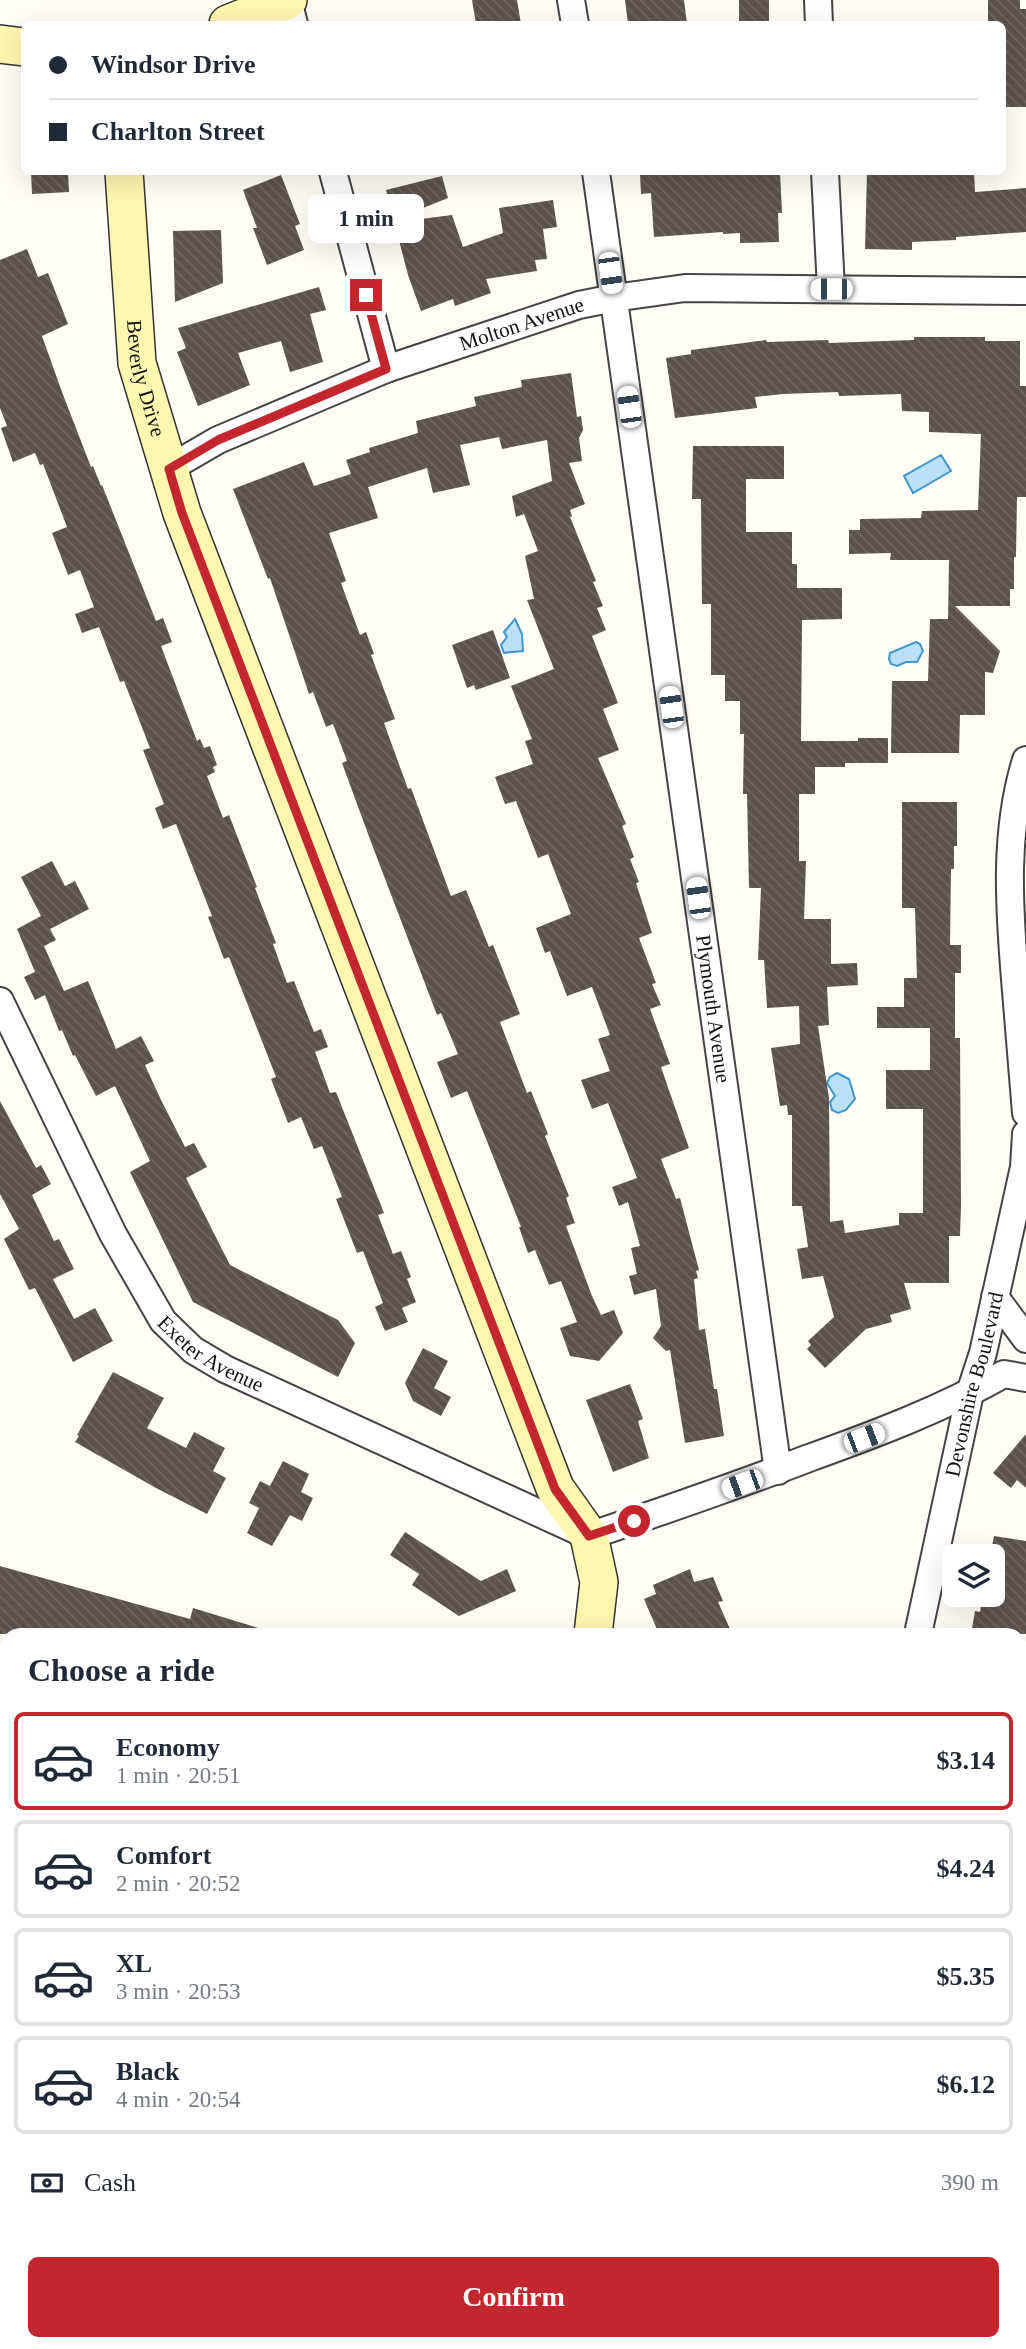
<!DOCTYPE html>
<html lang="en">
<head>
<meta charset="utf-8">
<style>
	:root { --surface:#fff; --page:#f2f2f3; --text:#1f2937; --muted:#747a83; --line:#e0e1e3; --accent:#c4262e }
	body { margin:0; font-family:Georgia,serif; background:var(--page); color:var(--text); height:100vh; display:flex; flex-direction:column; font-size:26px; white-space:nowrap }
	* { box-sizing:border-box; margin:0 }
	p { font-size:23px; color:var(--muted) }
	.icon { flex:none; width:38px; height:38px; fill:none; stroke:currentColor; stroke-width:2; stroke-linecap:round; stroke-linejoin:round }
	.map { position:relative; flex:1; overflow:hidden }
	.panel { position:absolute; left:0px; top:1628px; width:1027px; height:723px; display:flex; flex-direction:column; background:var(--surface); border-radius:21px 21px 0 0; box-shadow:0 7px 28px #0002 }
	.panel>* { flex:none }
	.banner { position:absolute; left:21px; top:21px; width:985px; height:154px; border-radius:10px; box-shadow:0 7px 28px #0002; display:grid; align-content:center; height:154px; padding:0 28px; background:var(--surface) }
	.controls { position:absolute; left:942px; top:1544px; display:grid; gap:14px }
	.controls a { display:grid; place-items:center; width:63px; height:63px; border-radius:10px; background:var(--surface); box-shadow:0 7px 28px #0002; font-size:35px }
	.end { position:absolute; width:32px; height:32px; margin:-16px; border:9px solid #c4262e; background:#fff; box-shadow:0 0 0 4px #fff }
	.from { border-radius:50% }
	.bubble { position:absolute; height:49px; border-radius:10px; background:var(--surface); box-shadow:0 7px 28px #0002; font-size:23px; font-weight:700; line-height:49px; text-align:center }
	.car { position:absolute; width:21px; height:42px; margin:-21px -10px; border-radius:9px; box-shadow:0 0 5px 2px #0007; background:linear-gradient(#fff 24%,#345 0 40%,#fff 0 76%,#345 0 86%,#fff 0) }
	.banner b { display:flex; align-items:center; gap:24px; height:66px; font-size:26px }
	.banner b+b { border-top:2px solid var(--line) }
	.banner i { width:18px; height:18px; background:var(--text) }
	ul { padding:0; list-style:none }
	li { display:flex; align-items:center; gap:21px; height:98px; margin:0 14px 10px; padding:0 14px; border:4px solid var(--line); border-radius:10px }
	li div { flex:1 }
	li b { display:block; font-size:26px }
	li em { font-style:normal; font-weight:700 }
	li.on { border-color:var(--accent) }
	li>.icon { width:63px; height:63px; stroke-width:1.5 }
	h2 { padding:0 28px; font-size:32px; line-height:84px }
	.pay { display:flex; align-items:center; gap:18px; height:77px; padding:0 28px; font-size:26px }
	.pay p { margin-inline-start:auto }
	.cta { display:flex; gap:14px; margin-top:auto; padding:14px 28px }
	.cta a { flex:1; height:80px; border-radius:10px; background:var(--accent); color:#fff; font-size:28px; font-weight:700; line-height:80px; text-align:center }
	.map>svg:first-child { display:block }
</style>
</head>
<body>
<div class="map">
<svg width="1026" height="2349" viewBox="0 0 1026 2349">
	<defs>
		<pattern id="forest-firs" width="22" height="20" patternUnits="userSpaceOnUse" patternTransform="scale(1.75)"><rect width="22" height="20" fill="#b9dc9c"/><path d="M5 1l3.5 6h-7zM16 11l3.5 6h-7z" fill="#9ebc85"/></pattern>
		<pattern id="building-back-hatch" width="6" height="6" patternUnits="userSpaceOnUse" patternTransform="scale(1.75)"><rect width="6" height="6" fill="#5a524d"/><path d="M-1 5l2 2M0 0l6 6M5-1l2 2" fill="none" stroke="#6d6662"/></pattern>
	</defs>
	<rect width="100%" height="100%" fill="#fffdf5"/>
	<path fill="url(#forest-firs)" d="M1026,2014V2349H893L894,2343H1020V2018Z"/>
	<path fill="#b9e0f7" stroke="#3f96cf" stroke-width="2" d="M941,455L951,471L913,493L904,476Z
		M515,619L522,634L523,651L504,653L501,645L507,637L504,632Z
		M916,642L920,644L923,651L917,662H906L897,666L891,664L889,659L890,653Z
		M837,1073L849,1079L855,1099L846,1110L838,1113L832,1110L830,1102L835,1096L827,1083L830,1077Z"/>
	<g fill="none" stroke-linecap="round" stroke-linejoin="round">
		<path stroke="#3f96cf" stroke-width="8" d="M1020,1920L1026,1893
			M908,2349L909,2343"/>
	</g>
	<path fill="url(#building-back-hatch)" d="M472,0H517L521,24H476Z
		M625,0H684L687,24H628Z
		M739,0H769V24H739Z
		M988,0H1020V9H1026V107H1003V24H988Z
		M31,172H68L69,192L32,194Z
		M672,172H780L782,213H778L779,242L740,243V233L723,234V232L654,237L651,193L641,194L640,174Z
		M867,172H974L975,192L1026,188V232L956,237V240L912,242V250L865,249Z
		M281,175L300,224L295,226L304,250L267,265L253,228H257L243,190Z
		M442,176L448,198L418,210L421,219L452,215L463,247L503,233L499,208L553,200L557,227L543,229L547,259L535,260L537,271L486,279L491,293L455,306L453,299L421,311L408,275L386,190Z
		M221,230L223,283L175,302L173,231Z
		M27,249L38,277L48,273L68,324L42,336L62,392L91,467L93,466L101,486L102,485L156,621L163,618L172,642L161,646L197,741L200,739L204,748L210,746L217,765L213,767L215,772L207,776L223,818L229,815L257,887L255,888L276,943L273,944L287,983L294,981L314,1032L321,1029L328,1047L315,1052L330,1093L336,1092L384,1213L378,1215L393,1254L401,1251L411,1277L407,1279L416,1302L402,1308L408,1322L385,1331L375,1307L383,1303L363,1251L357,1253L336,1199L342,1197L322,1146L314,1149L301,1117L288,1123L271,1079L276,1077L229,957L224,959L208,917L212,916L176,824L163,829L155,808L164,804L143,750L150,748L124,681L120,682L99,627L82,633L75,614L94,607L80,570L68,575L52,533L67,527L43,464L40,465L35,453L13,462L1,428L7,426L0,408V260Z
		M319,287L326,310L310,314L323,362L290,372L281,341L238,353L250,385L198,406L177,352L186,348L178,328Z
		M914,337H985V341H1020V386H1026V497H1017L1016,557H1014V589H1010V606H955L1000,651L993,673L985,672V715H960L959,753H891L892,681H928L930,619H948L949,560H890L891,553L849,554V530H860V519L921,518L922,511L978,510L981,434L929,432V412L902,411L901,394L839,396L838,392L783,394L755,397L757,408L675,418L666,358L691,354V350L766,340L767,342L828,340L829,343L914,340Z
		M571,373L577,417L581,416L583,430L579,438L582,461L569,463L585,504L570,510L572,516L570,517L596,581L593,582L603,606L597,608L606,630L592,636L618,703L603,709L619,750L598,758L626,824L622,826L634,857L630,859L639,882L636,883L652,933L639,938L656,983L652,984L661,1005L650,1009L670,1064L661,1067L689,1148L661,1159L676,1199L680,1198L699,1270L696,1271L698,1278L694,1279L699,1330L705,1329L714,1389H717L724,1436L685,1443L670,1350L666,1351L653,1338L661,1326L656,1289L634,1295L629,1276L637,1274L631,1248L640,1246L628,1202L619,1206L612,1187L637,1178L608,1103L592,1109L581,1080L610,1071L598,1039L610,1035L592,987L567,996L550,951L545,953L536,928L571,914L548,854L538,858L516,801L505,804L495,777L533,764L525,741L532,739L511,686L554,669L527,600L534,599L525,556L538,551L524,514L516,517L512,496L552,481L547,440L502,449L499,437L460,445L470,485L433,493L427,468L368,487L378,518L329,533L346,581L341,583L360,635L366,632L374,654L371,655L395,719L384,723L408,789L411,788L451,896L466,890L489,947L493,945L520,1014L500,1022L527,1093L531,1091L548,1134L545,1136L569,1196L566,1198L575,1223L566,1226L592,1296L601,1315L614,1310L623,1333L599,1361L570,1356L560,1328L577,1322L561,1281L549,1285L535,1250L528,1253L519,1227H521L467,1091L451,1098L437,1062L458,1054L441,1013L437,1015L371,842L342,763L347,761L333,724L326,727L313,692L309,694L270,578L268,579L233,489L304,462L314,486L351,474L346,460L370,452L369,448L418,433L416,421L476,406L474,397L522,387L521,380Z
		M693,446H784V479H746V532H792V564H797V588H842V619L802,620L801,741H858V738H888V763H845V767H815V794H799V861H806L804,919H831V964L857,963L858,985L827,987L829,1025L818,1026L829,1098L830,1222L843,1220L845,1233L899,1225V1213H923V1109H886V1070H930V1028H877V1007H904V978H917L915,908H902V802H957V846H954V869H951L950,945H961V973H955V1038H960L961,1205L960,1236H949V1283H904L911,1309L890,1315L892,1322L866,1329L825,1368L807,1349L811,1345L808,1341L834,1317L823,1276L802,1279L797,1249L808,1247L802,1206H792V1115H788L787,1105L780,1106L771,1048L800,1044L799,1006L767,1008L764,960H758L761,888H749L747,794H743L744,734H740V701H725V675H711V604H702L701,499H692Z
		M493,630L510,678L476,690L474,685L467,688L452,645Z
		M52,861L65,886L75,881L89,909L50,929L56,940L44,946L64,991L88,981L116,1049L141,1036L154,1061L145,1065L161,1100L185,1147L194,1143L207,1167L186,1178L230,1265L338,1320L355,1343L338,1377L193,1302L130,1172L150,1161L115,1086L96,1096L75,1055L73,1056L62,1030L59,1031L45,995L35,1000L24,977L35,972L17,929L41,916L21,877Z
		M0,1101L36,1168L41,1165L51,1184L32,1195L54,1241L59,1239L74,1269L53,1279L74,1319L95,1308L113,1341L73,1362L35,1288L29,1290L4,1239L19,1229L0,1194Z
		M423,1348L448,1361L434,1388L451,1397L441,1416L413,1401L405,1383Z
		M113,1372L164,1398L147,1428L186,1448L194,1432L225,1448L213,1471L226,1478L207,1514L156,1488L75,1442L79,1436L77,1435Z
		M630,1384L643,1419L638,1421L649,1458L613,1472L586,1400Z
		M1026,1434V1488L1017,1480L1011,1488L993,1473Z
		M283,1461L309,1474L301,1492L313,1498L302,1521L290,1515L272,1546L247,1533L259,1508L249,1503L260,1481L270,1486Z
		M405,1532L481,1581L507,1569L516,1591L459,1616L412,1585L419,1574L390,1555Z
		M994,1536L1026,1541V1634H971L975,1611L980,1612L983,1594H992V1556H990Z
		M0,1566L190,1619L193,1608L265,1630L264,1634H0Z
		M690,1569L694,1582L713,1577L723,1601L718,1602L730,1629L718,1634H659L644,1599L656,1594L653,1585Z"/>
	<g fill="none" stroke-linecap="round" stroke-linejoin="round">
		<g stroke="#444" stroke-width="30">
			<g id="street">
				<path d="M288,0L294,24"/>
				<path d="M571,0L575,24"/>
				<path d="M818,0L819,24"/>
				<path d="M333,172L386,369"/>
				<path id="s1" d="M596,172L778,1471"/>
				<path d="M825,172L831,289"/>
				<path id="s2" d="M168,469L218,440L386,369L579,305L614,298L685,288L1026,291"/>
				<path d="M1026,760C1004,831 1009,906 1015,979C1019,1023 1022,1068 1026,1113"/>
				<path id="s3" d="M0,1001L113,1234L163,1321L193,1350L225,1369L589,1536C663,1511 736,1486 809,1458C876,1434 942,1409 1004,1374L1026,1378"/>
				<path d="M995,1297L1026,1339"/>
				<path id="s4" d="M918,1634L970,1393L983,1353L1024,1167L1026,1134"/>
				<path d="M227,2349L228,2343"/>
				<path d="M777,2349V2343"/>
			</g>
		</g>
		<g stroke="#333" stroke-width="40">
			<g id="secondary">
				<path d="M228,24L288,0"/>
				<path d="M0,44L24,47"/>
				<path id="s5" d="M124,172L137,363L182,513L555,1488L589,1536L599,1582L593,1634"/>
				<path d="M0,1694L7,1697"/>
			</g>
		</g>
		<use href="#street" stroke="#fff" stroke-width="26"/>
		<use href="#secondary" stroke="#fff6b0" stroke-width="37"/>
	</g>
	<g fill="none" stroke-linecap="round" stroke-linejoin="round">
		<path stroke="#c4262e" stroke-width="9" d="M366,295L386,369L218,440L169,469L182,513L555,1489L589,1536L634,1521"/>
	</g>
	<g text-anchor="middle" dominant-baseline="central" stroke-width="7" stroke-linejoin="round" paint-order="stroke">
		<g font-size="21" fill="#111" stroke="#fff">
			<text stroke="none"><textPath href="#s2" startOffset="383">Molton Avenue</textPath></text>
			<text stroke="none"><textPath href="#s5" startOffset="208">Beverly Drive</textPath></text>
			<text stroke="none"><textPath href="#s1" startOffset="845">Plymouth Avenue</textPath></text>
			<text stroke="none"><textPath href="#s3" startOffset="418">Exeter Avenue</textPath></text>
			<text stroke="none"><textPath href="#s4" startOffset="256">Devonshire Boulevard</textPath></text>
		</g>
	</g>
</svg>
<div class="controls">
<a><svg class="icon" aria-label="layers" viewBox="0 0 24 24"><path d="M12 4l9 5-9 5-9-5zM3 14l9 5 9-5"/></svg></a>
</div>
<i class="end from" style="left:634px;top:1521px"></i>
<i class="end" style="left:366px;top:295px"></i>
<div class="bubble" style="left:308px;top:194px;width:116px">1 min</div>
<i class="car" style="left:610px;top:273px;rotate:172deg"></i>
<i class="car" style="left:831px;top:289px;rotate:270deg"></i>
<i class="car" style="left:629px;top:407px;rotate:352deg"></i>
<i class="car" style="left:671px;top:707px;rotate:352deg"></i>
<i class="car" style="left:698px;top:898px;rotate:352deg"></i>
<i class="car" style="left:864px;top:1438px;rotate:69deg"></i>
<i class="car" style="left:742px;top:1484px;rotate:250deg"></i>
<div class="banner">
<b><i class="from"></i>Windsor Drive</b>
<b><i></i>Charlton Street</b>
</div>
<section class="panel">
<h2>Choose a ride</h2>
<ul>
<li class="on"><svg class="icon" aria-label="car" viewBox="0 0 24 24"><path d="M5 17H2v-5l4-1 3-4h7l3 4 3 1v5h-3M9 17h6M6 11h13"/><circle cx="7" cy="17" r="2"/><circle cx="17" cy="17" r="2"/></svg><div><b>Economy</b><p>1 min · 20:51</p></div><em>$3.14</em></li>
<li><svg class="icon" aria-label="car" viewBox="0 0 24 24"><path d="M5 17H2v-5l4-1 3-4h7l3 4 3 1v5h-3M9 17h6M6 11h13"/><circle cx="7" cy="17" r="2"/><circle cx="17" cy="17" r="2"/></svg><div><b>Comfort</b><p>2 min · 20:52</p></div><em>$4.24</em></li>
<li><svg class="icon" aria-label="car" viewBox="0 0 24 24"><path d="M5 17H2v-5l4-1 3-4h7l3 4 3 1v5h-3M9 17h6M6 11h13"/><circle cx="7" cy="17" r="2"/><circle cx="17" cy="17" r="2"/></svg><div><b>XL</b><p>3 min · 20:53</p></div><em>$5.35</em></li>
<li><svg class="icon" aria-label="car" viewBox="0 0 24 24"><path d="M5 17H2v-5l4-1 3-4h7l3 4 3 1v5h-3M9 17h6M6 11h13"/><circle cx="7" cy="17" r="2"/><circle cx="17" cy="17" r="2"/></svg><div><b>Black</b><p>4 min · 20:54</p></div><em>$6.12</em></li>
</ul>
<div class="pay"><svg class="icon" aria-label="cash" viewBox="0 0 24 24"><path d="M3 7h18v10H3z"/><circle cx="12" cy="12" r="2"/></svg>Cash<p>390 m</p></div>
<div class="cta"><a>Confirm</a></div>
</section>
</div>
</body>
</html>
